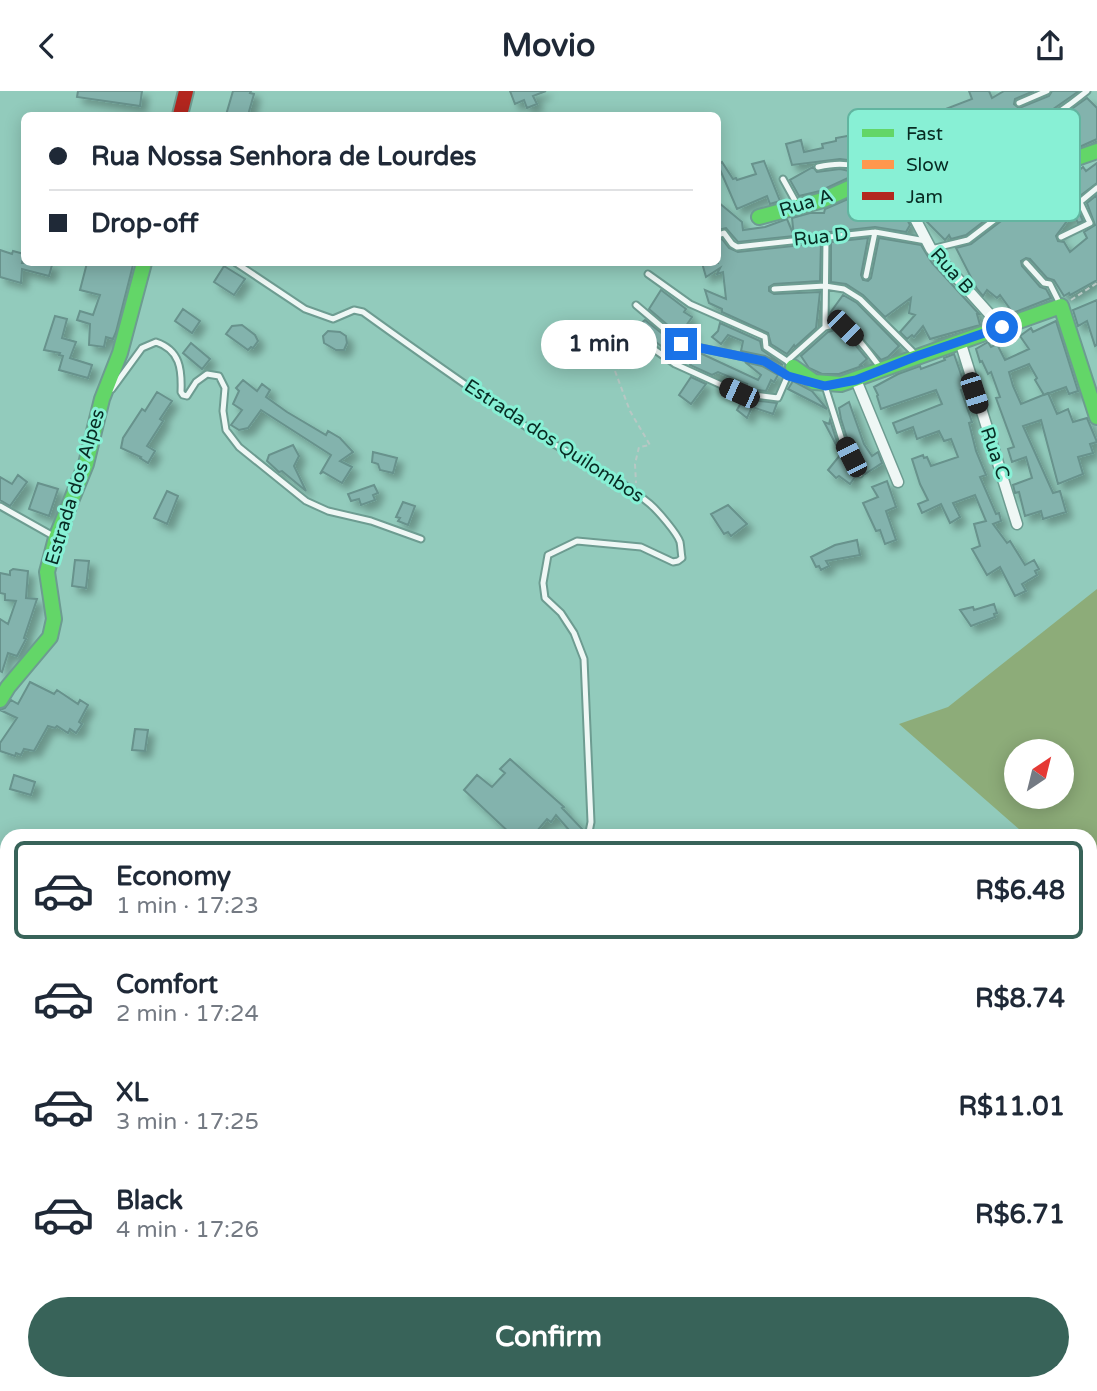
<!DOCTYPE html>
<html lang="en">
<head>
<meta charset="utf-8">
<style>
	:root { --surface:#fff; --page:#f2f2f3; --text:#1f2937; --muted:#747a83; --line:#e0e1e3; --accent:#386359 }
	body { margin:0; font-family:"Varela Round",sans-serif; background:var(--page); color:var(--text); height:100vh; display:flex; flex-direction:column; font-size:26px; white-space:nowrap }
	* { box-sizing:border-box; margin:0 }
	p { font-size:23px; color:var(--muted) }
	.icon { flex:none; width:38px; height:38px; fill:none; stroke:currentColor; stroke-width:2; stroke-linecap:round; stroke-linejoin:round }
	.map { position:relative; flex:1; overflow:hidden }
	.panel { position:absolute; left:0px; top:738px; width:1097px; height:562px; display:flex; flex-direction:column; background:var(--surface); border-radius:21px 21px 0 0; box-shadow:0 4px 18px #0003 }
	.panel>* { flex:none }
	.hud { position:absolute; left:21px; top:21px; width:700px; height:154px; border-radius:10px; box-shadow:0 4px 18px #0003; display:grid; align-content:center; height:154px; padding:0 28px; background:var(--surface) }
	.needle { width:46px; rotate:35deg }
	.controls { position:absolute; left:1004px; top:648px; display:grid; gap:14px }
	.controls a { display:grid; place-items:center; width:70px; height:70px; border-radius:50%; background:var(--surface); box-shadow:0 4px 18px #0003; font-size:35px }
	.end { position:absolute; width:32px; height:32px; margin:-16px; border:9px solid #1a73e8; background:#fff; box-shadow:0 0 0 4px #fff }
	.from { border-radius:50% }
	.bubble { position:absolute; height:49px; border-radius:24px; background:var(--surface); box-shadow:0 4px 18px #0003; font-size:23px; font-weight:800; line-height:49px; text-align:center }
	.car { position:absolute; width:21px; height:42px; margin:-21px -10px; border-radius:9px; box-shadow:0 0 5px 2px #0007; background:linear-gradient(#222 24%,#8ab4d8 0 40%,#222 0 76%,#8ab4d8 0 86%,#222 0) }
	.hud b { display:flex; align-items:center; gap:24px; height:66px; font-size:26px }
	.hud b+b { border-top:2px solid var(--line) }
	.hud i { width:18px; height:18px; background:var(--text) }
	ul { padding:12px 0 0; list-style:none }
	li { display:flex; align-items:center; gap:21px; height:98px; margin:0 14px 10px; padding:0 14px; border:4px solid transparent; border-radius:10px }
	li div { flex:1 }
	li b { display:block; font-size:26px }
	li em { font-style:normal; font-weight:800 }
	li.active { border-color:var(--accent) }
	li>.icon { width:63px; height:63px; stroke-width:1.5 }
	.primary-button { display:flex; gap:14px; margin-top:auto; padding:14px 28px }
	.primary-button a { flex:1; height:80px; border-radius:42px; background:var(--accent); color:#fff; font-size:28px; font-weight:800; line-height:80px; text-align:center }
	header { display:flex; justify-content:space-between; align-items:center; height:91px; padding:0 28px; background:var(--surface); font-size:32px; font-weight:800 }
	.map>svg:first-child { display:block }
</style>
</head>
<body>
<header><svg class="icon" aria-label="back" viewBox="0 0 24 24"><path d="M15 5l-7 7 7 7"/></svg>Movio<svg class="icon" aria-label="share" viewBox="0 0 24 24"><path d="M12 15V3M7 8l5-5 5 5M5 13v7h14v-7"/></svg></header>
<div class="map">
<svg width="1097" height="1300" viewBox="0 0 1097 1300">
	<defs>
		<filter id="shadow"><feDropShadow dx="6" dy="6" stdDeviation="3.5" flood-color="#0004"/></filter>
	</defs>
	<rect width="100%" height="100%" fill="#92cbbc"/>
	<path fill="#8dac79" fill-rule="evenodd" d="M1097,498V1300H927L925,1293H1090V746L1020,745V739L899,633L948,616ZM1017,660H1062V705H1017Z"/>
	<path fill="#83b3ad" stroke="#67928c" stroke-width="2" filter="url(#shadow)" d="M78,0H142L140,15L77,6Z
		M233,0H251L250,2L254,3L248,24H226Z
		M510,0H546L533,5L537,13L527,17L524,9L515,13Z
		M969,0H989L992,7L1004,0H1034L1015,8L1014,13L1019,17L1049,5L1052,0H1079L1046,23L1020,37L992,45L975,46L972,52L975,56L993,55L1024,46L1052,32L1087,7L1097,17V48L1075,58L988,70L958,66L960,65L955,50L902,66L887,36L897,32L898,34L937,19L938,21L972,8Z
		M869,41L870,46L881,44L888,71L871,77L855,70L840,68L792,74L786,53L801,49L804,61L823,57L822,53L836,50V47Z
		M764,70L780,110L770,113L767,105L737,118L718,74L722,71L733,88L736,87L737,89L756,83L752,73Z
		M1097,72V92L1076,108L1062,89L1060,90L1058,87L1039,99L1060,121L1075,113L1083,130L1078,132L1073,122L1056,145L1058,150L1064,151L1070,161L1087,147L1084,141L1095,134L1087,112L1097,104V189L1070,204L1069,202L1064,205L1054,189L1047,187L1030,168L1026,167L1021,170L1022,175L1040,196L1046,198L1051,207L1013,222L1000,204L997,207L987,199L983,205L977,198L956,157L971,153L1030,108L1039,96V85L1045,81L1066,78L1069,83L1075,79L1076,82L1083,76L1086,80Z
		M813,76L817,81L840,78L859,82L820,100L799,105L790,89Z
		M940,81L962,88L987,90L1029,84V92L1023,100L966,144L951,148L949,144L945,149L924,128L903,90L918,83L932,110L933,82Z
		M887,91L910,134L906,141L875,136L794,145L792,127L810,122H824L825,118Z
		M718,111L742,131L743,139L765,136L787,128L794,145L738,151L726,137L718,139Z
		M868,147L861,184L863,189L868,190L871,187L879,147L921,154L932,172L979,223H977L980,234L930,248L923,235L914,246L912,244L907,248L900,241L915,224L909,222L911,207L885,226L863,204L846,193L831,191V151Z
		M722,148L729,157L738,161L821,152L820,190L774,193L769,196V200L774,203L820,201L816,237L795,256L794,254L787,263L771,253L768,242L722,221V218L709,212L705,199L726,208L723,181L717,183L720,177L706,186L702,172H718V149Z
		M0,159L12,163L13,160L24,163L22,172H43L52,174L49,185L22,178L21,192L0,186Z
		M87,172H133V174L116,241L113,248L106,246L104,256L89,254L90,233L77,229L80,220L93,224L100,204L80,199Z
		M224,175L245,188L234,204L214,191Z
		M661,199L686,218L684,221L692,226L686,235L694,240L689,249L684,248L649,218Z
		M843,204L857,212L899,255L888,266L881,269L849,233L840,229H830V222Z
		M1097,209V254L1095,255L1087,230L1078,235L1073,219Z
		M183,218L200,230L192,242L175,230Z
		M55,225L67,228L62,247L76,251L70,267L92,274L88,287L59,279L63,265L59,264L60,262L44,259Z
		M645,229L683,259L678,268L652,248L653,247L640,233Z
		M1056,230L1078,300L1069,303L1066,296L1044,304L1035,289L1037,287L1029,273L1009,281L1013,295L1021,313L1048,302L1057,323L1068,318L1073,331L1087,327L1097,351L1090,353L1093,362L1078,366L1083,383L1058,393L1041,329L1023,335L1053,402L1060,400L1066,421L1043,428L1041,420L1025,425L1019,401L1015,402L1013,394L1032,387L1026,366L1012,371L1008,358L1014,356L996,307L1000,306L991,281L988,283L982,270L980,271L976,258L988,251L991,256L997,253L1005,269L1029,258L1020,245L1031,237L1033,241Z
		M720,232L760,250L762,259L783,274L765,265L741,260L743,250L728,244L721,253L712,246L718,240Z
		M242,234L255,244L258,250L253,257L251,256L248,259L226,243L232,235Z
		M835,239L848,245L867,268L860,274L862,275L839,283H822L809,277L801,265L828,241Z
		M328,240L340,241L346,245L347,252L344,259H336L324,252L323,245Z
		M191,252L210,268L202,278L183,262Z
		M700,262L758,289L761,284L745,271L762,275L778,284L774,291L771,289L766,300L748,298L745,296L747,293L718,281L712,284L690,274Z
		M954,263L966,298L961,299L972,331L969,332L976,360L986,384L980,386L996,423L999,422L1001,430L993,433L1007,452L1010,450L1025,474L1034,469L1039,478L1035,480L1037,484L1022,493L1026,500L1015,505L1000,476L987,484L972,458L980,455L974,433L986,430L975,404L953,412L960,426L950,432L941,413L922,422L918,413L928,409L920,393L912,368L923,364L924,367L927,366L931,375L958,366L951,348L944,350L939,340L917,348L913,336L897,342L893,332L942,313L936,299L881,318L877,305L878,304L874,296L898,283L920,275L921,278L945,269L944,267Z
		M691,286L706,293L691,313L679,304Z
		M243,289L257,300L262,293L270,299L266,306L287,321L326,344L328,340L340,347L353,361L340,370L352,376L342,392L323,381L320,383L331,364L261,319L248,337L239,339L231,334L242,319L233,313L239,300L236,297Z
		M793,290L812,300L827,318L788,298Z
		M157,301L172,310L160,328L163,330L147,355L155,360L148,372L140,367L141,366L121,357L123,347L142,318L145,320Z
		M743,308L777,312L773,323L752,316L747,327L737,319Z
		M849,311L864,353L872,365L878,361L882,372L865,383L847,347L841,328L839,317Z
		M830,329L837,351L855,386L850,393L839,385L836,387L828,379L841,363L824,331L829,333Z
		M293,354L299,365L294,375L306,400L282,380L279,381L267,370L269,364Z
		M373,361L397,367L393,382L380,379L378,373L372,371Z
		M18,384L27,391L10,415L0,409V386L12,393Z
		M887,390L896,416L886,420L896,449L885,453L880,439L876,440L863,412L878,406L872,396Z
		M38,392L58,398L49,425L29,418Z
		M374,394L378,402L373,404L375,409L361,414L359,408L351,410L348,403Z
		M167,400L178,405L167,433L154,427Z
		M403,411L415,415L408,434L398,430L400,427L396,426Z
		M728,414L747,433L731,445L728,441L724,443L711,423Z
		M857,449L860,464L826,470L829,475L821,479L819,475L816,476L811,466L835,454Z
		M75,469L89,470L86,497L72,495Z
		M13,478L28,480L26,507L37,508L24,547L26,548L17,565L8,562L2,581L0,580V528L8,533L16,510L5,509V503L0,502V482L10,484V480Z
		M994,513L997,522L994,523L995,526L971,535L960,519L973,516L974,519Z
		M30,591L54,603L57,599L78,613L80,609L88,614L79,631L82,633L76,642L70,638L68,642L57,635L55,637L48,635L34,660L24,658L21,664L16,662L15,665L0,660V652L17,627L0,619L5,617L11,609L18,613Z
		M135,638L148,639L145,660L132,659Z
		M510,668L564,716L562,717L584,740L579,746H562L569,739L556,724L551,731L547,728L532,746H514L464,699L477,684L492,696L505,682L500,678Z
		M14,684L35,691L31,704L10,698Z"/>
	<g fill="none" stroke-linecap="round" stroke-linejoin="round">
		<g stroke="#6d9c91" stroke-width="9">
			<path id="lane" d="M1019,12L1047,0
				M977,51C1019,51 1055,26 1087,0
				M818,76C840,71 854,72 874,84
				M783,88L798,115
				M718,144L724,142L732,153L737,156L875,141L926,150
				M1061,146L1090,132L1080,111L1097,97
				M931,158L968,149L1027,104L1034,94V76
				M236,172L305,218L333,228L354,219L363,221C418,261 473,299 528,337C568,364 613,382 650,413C658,420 677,442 680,451C681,456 681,462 682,467L678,470L673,471L641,456L577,450L548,464L543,492L545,507L561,522L574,542L584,568L591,731L588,746
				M1026,172L1044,192L1050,193L1060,213
				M648,183L690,213L765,246L766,256L787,270L792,275
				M866,185L875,141
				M774,198L825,195L844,198L860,208L917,265
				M636,214L682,253L764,270L791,285
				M825,236C829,235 837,233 841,235C853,238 872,266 880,276
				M628,240L675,273L739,302L778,307L788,284
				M787,270L825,236L826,148
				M825,295L842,349L860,383
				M112,298L142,257L156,251C180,259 182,278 181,301L183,304L187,305L196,291L207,283L219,285L225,297L223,320L226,339L239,356L306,410L328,420L371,430L421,448
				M0,415L55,446
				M0,838L7,839
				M246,1300L249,1293"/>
		</g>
		<g stroke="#6d9c91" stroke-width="13">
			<path id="street" d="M890,80L931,158L1002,237
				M960,250L1017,433
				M856,289L898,391
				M232,1293L233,1300
				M156,1300L157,1293"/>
		</g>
		<g stroke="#6d9c91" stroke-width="18">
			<path id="fast" d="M759,126L823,109L876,85L908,74L937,70L963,78L988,80L1077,67L1097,60
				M793,276L814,291L841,293L1061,215L1097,326
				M0,609L8,596L50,546L54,528L47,481L56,447L86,373L102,308L120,262L144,172
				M25,1293L29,1300"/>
		</g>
		<g stroke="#6d9c91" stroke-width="18">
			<path id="slow" d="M0,1156L6,1176L7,1255"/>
		</g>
		<g stroke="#6d9c91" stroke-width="18">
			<path id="jam" d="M180,24L186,0"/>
		</g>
		<path stroke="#b7c8c4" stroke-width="2" stroke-dasharray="5 3.5" stroke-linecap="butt" d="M1071,209L1097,192
			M634,263L615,280L630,320L650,354L639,356L635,373L636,392"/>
		<use href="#lane" stroke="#eff7f5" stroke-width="5"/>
		<use href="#street" stroke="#eff7f5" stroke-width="10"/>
		<use href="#fast" stroke="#63d668" stroke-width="14"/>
		<use href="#slow" stroke="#ff974d" stroke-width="14"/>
		<use href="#jam" stroke="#b3261e" stroke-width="14"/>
	</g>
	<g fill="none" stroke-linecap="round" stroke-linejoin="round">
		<path stroke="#1a73e8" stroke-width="9" d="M681,253L764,270L788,285L825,295L856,289L917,265L1002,236"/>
	</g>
	<g text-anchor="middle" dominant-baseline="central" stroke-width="6" stroke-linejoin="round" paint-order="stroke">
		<g font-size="19" fill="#082b23" stroke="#88f0d5">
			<text transform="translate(806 112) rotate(-17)">Rua A</text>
			<text transform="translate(821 146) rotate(-6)">Rua D</text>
			<text transform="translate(952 180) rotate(48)">Rua B</text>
			<text transform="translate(554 350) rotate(33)">Estrada dos Quilombos</text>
			<text transform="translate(995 362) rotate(71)">Rua C</text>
			<text transform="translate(75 396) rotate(-73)">Estrada dos Alpes</text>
		</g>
	</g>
	<rect x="848" y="18" width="232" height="112" rx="10" fill="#88f0d5" stroke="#62b5a0" stroke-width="2"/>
	<rect x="862" y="38" width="32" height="8" fill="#63d668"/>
	<rect x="862" y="69" width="32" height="9" fill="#ff974d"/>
	<rect x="862" y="101" width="32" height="8" fill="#b3261e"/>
	<g font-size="19" fill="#082b23">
		<text x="906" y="49">Fast</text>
		<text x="906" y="80">Slow</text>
		<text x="906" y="112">Jam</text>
	</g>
</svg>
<div class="controls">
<a><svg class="needle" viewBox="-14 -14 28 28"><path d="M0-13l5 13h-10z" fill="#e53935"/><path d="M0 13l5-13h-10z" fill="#747a83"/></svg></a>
</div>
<i class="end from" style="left:1002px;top:236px"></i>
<i class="end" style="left:681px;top:253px"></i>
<div class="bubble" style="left:541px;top:229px;width:116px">1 min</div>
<i class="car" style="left:845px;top:237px;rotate:135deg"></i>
<i class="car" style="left:739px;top:302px;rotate:294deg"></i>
<i class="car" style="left:974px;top:302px;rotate:162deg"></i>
<i class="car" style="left:851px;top:366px;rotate:333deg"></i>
<div class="hud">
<b><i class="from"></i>Rua Nossa Senhora de Lourdes</b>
<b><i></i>Drop-off</b>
</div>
<section class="panel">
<ul>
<li class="active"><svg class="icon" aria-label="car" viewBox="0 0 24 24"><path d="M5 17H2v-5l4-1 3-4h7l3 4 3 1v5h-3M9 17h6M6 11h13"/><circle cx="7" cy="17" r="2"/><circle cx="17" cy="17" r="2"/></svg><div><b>Economy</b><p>1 min · 17:23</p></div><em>R$6.48</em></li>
<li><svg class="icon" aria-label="car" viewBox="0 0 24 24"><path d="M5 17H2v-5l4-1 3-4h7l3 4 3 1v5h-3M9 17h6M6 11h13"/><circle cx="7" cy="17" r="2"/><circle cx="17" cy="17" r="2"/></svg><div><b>Comfort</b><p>2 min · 17:24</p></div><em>R$8.74</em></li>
<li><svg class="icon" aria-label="car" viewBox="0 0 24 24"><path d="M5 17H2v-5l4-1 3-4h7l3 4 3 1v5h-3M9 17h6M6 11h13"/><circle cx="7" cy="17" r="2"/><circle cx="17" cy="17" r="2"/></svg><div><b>XL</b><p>3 min · 17:25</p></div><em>R$11.01</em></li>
<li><svg class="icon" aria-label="car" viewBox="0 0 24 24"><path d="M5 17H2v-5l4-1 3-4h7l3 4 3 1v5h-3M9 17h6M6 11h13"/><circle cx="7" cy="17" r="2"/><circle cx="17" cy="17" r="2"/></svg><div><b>Black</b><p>4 min · 17:26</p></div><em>R$6.71</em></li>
</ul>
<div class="primary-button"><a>Confirm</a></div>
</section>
</div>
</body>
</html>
